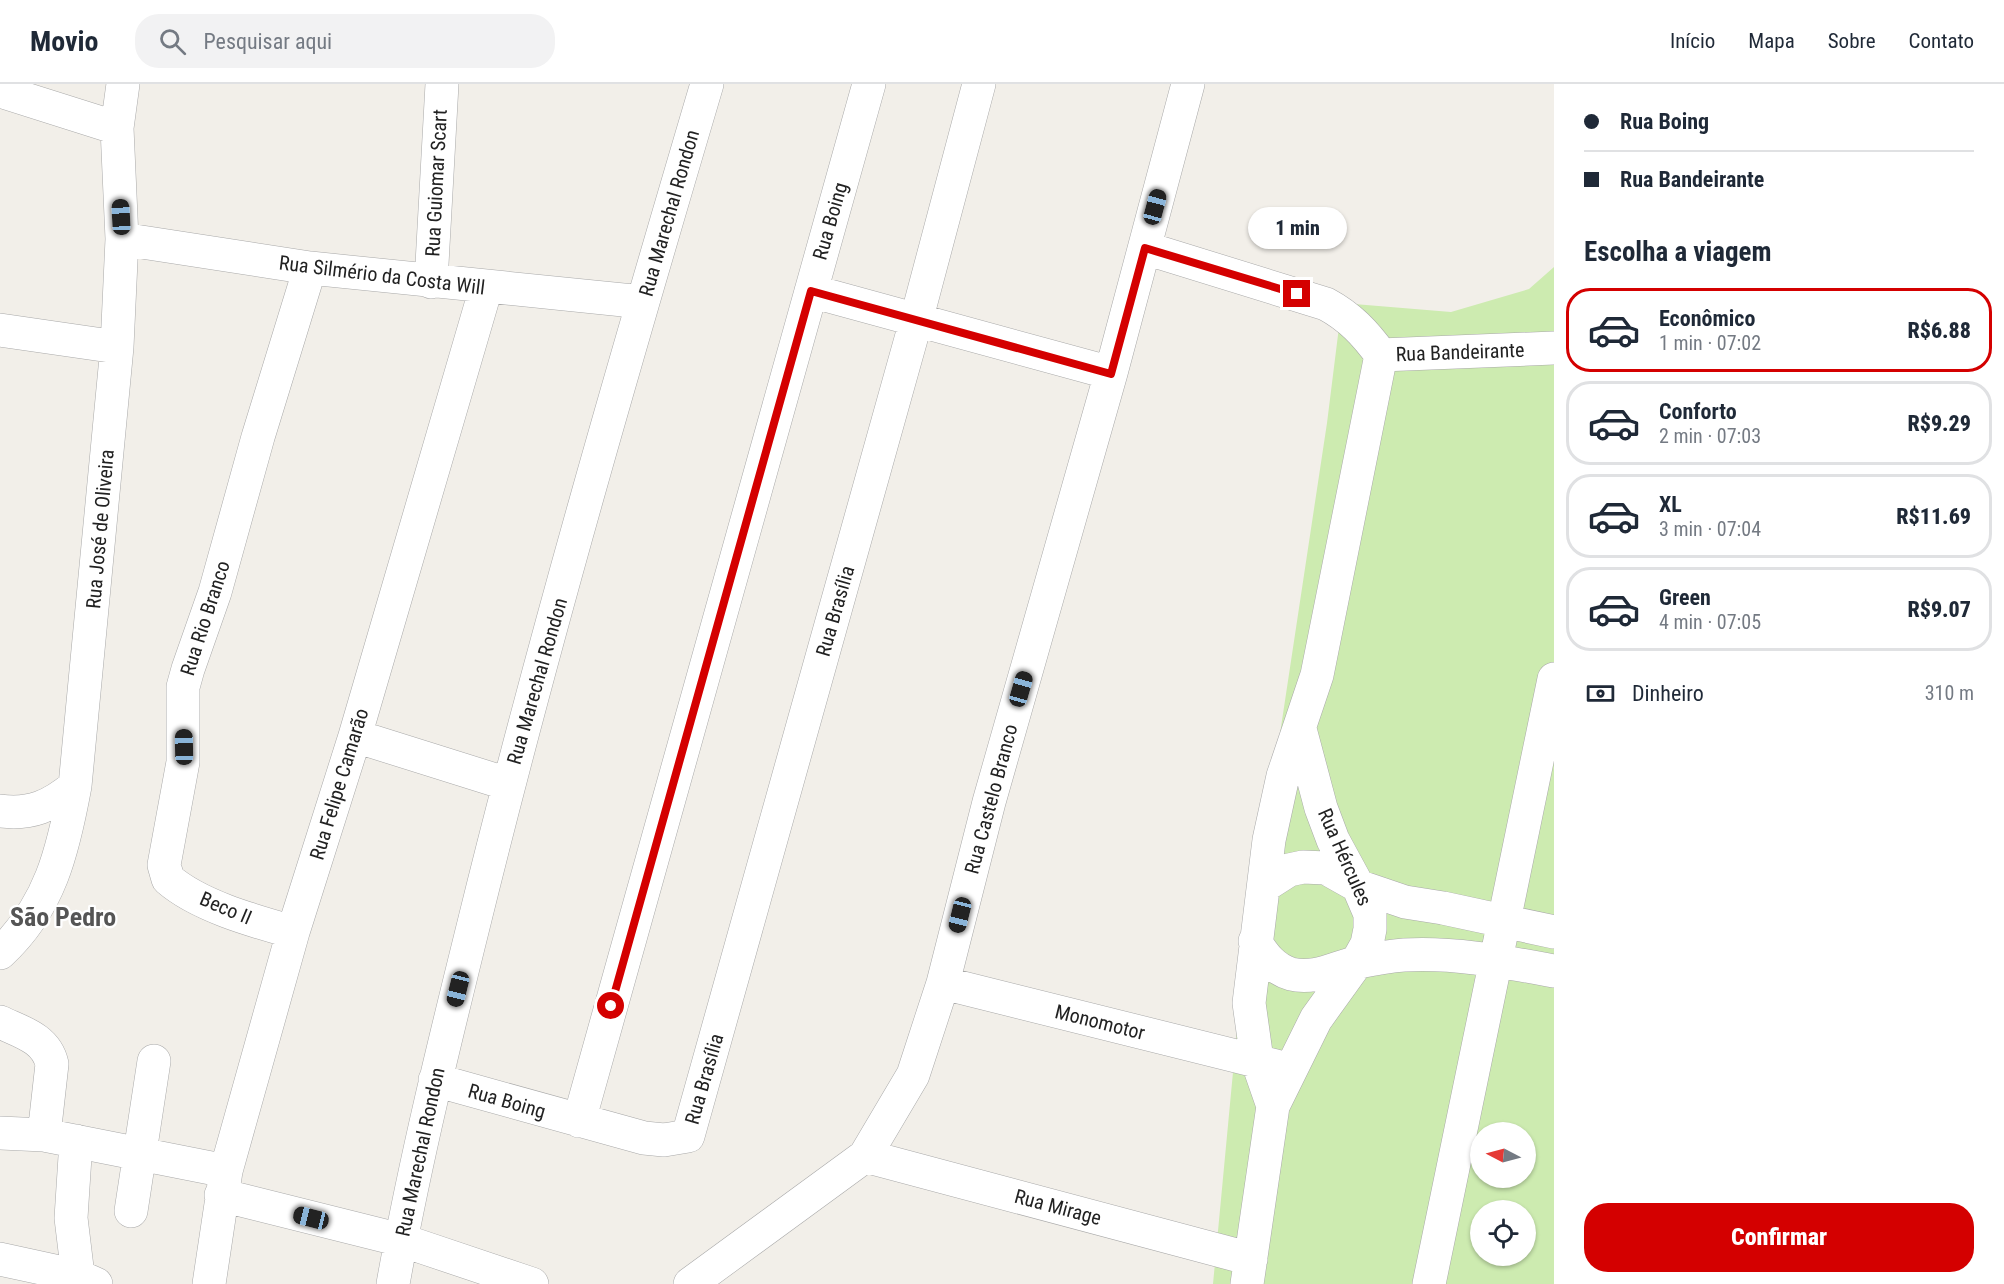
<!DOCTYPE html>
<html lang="pt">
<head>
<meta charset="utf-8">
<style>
	:root { --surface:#fff; --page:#f2f2f3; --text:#1f2937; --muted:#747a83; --line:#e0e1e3; --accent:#d40000 }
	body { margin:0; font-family:"Roboto Condensed",sans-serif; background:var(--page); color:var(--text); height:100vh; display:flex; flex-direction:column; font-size:22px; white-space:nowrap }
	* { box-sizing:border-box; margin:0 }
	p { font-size:20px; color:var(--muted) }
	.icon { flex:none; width:33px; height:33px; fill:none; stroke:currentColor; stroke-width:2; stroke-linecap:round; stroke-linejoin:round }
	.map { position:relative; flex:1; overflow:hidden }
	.drawer { display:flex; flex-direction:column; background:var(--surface); width:450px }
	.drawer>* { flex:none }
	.top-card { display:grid; align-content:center; height:132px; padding:0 30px; background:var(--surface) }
	.needle { width:39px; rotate:276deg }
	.controls { position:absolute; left:1470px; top:1038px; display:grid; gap:12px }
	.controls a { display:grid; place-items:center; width:66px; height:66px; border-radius:50%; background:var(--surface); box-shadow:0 2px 4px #0004; font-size:30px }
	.end { position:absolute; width:27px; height:27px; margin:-14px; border:8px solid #d40000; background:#fff; box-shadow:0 0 0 3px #fff }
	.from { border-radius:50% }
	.bubble { position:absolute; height:42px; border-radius:21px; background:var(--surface); box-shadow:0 2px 4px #0004; font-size:20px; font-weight:800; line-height:42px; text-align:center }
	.car { position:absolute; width:18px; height:36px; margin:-18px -9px; border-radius:8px; box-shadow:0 0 4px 2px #0007; background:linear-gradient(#222 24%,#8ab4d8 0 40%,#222 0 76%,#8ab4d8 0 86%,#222 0) }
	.top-card b { display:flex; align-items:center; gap:21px; height:57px; font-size:22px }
	.top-card b+b { border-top:2px solid var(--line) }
	.top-card i { width:15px; height:15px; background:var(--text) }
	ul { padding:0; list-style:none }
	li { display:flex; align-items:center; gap:18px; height:84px; margin:0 12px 9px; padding:0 18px; border:3px solid var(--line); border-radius:24px }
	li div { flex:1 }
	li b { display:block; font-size:22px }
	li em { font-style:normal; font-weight:800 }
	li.on { border-color:var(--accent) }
	li>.icon { width:54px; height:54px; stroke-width:1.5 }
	h2 { padding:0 30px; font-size:27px; line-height:72px }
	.pay { display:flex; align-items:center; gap:15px; height:66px; padding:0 30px; font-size:22px }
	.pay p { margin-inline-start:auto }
	.primary-button { display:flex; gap:12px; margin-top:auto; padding:12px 30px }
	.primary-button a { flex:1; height:69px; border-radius:24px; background:var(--accent); color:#fff; font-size:24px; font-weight:800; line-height:69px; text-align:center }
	header { display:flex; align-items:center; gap:36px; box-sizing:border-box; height:84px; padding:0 30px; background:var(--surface); border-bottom:2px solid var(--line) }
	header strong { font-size:28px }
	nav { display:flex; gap:33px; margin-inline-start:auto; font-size:21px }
	.search { width:420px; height:54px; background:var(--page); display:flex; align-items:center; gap:15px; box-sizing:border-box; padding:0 21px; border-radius:24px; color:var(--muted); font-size:22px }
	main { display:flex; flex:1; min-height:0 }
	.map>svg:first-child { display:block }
</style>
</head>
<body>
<header>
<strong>Movio</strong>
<div class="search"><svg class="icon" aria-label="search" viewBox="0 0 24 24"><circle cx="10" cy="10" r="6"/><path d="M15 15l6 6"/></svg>Pesquisar aqui</div>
<nav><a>Início</a><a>Mapa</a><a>Sobre</a><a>Contato</a></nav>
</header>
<main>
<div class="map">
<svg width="1554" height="1200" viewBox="0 0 1554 1200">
	<rect width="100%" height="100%" fill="#f2efe9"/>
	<path fill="#cdebb0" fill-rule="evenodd" d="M1554,183V1200H1213L1240,914L1327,339L1342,219L1451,228L1529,205ZM1480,1048H1526V1094H1480ZM1480,1126H1526V1172H1480Z"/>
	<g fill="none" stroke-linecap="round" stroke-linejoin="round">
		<g stroke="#a9a9a9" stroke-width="34">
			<path id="minor" d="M0,7L117,44
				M122,155L310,184L643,218
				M1145,164L1326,220C1350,233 1365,249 1381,271
				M431,198L442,0
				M811,207L1111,289
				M0,246L117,263
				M1381,271L1554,264
				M355,652L508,700
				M0,727C31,731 51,722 75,702
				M1264,802L1289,786L1303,783L1326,784L1358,802L1405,818L1443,824L1554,848
				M293,848C254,837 199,822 168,795L164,781L183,678V603L188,585L215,508L258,353L310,184
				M1255,857C1264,872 1274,885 1291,890C1315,896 1336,883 1358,878C1373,875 1389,872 1404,871C1454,868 1505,878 1554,887
				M0,869C50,823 63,767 75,702L117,263L122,155L117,44L123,0
				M943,899L1276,982
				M0,938C21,948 46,954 52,980L44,1051
				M435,996L644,1054L664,1056L688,1052L916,237L979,0
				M1273,1022L1257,976L1249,919L1269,756L1283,692L1317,591L1381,271
				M579,1037L869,0
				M0,1049L44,1051L226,1087
				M76,1057L71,1134L79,1200
				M865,1072L1251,1175
				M221,1111L401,1156L532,1200
				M131,1127L154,977
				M0,1175L78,1192L96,1200
				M209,1200L226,1087L293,848L355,652L486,204
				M393,1200C415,1077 445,956 475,835C544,555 625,277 707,0
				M690,1200L865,1072L913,991L943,899L989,718L1111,289L1188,0
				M1247,1200L1273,1022L1316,935L1357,878L1367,860L1370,845V830L1358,802L1333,756L1321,724L1300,645
				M1429,1200L1554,595"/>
		</g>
		<use href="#minor" stroke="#fff" stroke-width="33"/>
	</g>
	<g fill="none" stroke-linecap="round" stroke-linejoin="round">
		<path stroke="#d40000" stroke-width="8" d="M611,922L811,207L1111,290L1145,164L1297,210"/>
	</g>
	<g text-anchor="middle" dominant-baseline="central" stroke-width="4.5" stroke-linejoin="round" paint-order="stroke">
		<g font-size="20" fill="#222" stroke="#fff">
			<text transform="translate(436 99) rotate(-87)">Rua Guiomar Scart</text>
			<text transform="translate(669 129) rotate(-74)">Rua Marechal Rondon</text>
			<text transform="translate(830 137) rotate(-74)">Rua Boing</text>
			<text transform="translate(382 191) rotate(7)">Rua Silmério da Costa Will</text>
			<text transform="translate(1460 268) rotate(-2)">Rua Bandeirante</text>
			<text transform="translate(100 445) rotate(-85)">Rua José de Oliveira</text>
			<text transform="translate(835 527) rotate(-74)">Rua Brasília</text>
			<text transform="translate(205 534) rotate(-72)">Rua Rio Branco</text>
			<text transform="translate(537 597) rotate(-74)">Rua Marechal Rondon</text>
			<text transform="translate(339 700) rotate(-73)">Rua Felipe Camarão</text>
			<text transform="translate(991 715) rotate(-75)">Rua Castelo Branco</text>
			<text transform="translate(1345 773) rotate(66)">Rua Hércules</text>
			<text transform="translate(226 824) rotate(23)">Beco II</text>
			<text transform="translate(1100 938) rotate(14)">Monomotor</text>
			<text transform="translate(704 995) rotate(-74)">Rua Brasília</text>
			<text transform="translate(507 1017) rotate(16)">Rua Boing</text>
			<text transform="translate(420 1068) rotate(-78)">Rua Marechal Rondon</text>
			<text transform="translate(1058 1123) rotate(15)">Rua Mirage</text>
		</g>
		<g font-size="26" font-weight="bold" fill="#555" stroke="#fff">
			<text x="63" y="833">São Pedro</text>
		</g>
	</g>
</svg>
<div class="controls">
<a><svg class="needle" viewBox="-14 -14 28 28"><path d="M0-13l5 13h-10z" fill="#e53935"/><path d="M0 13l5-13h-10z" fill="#747a83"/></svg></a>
<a><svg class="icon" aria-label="locate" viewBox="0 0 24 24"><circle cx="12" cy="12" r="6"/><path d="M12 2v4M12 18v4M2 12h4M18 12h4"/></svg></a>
</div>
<i class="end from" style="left:611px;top:922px"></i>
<i class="end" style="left:1297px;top:210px"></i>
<div class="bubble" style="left:1248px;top:123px;width:99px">1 min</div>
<i class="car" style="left:1155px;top:123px;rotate:15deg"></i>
<i class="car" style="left:121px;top:133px;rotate:357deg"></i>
<i class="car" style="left:1021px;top:605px;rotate:16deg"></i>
<i class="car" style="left:184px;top:663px;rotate:359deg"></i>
<i class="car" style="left:960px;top:831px;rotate:194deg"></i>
<i class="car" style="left:458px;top:905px;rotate:194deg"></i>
<i class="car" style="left:311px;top:1134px;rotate:284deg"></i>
</div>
<section class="drawer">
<div class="top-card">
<b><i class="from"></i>Rua Boing</b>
<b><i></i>Rua Bandeirante</b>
</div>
<h2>Escolha a viagem</h2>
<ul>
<li class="on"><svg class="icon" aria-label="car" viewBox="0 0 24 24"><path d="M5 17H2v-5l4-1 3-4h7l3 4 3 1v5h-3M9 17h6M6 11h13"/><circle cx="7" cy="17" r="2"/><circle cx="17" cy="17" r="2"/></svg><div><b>Econômico</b><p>1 min · 07:02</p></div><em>R$6.88</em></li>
<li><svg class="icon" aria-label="car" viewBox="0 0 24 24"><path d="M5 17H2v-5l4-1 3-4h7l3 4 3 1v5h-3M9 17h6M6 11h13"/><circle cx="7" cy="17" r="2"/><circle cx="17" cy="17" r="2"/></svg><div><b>Conforto</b><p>2 min · 07:03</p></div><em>R$9.29</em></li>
<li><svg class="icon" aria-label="car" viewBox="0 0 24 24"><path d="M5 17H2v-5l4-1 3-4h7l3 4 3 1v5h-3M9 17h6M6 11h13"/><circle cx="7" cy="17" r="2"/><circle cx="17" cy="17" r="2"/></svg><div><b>XL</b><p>3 min · 07:04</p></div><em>R$11.69</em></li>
<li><svg class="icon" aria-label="car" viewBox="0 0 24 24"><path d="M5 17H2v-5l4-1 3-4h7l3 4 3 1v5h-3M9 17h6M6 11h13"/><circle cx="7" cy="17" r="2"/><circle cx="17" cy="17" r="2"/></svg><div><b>Green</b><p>4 min · 07:05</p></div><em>R$9.07</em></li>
</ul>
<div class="pay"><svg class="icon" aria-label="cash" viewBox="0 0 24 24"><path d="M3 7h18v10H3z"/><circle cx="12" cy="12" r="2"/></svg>Dinheiro<p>310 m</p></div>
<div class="primary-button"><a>Confirmar</a></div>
</section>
</main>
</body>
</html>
